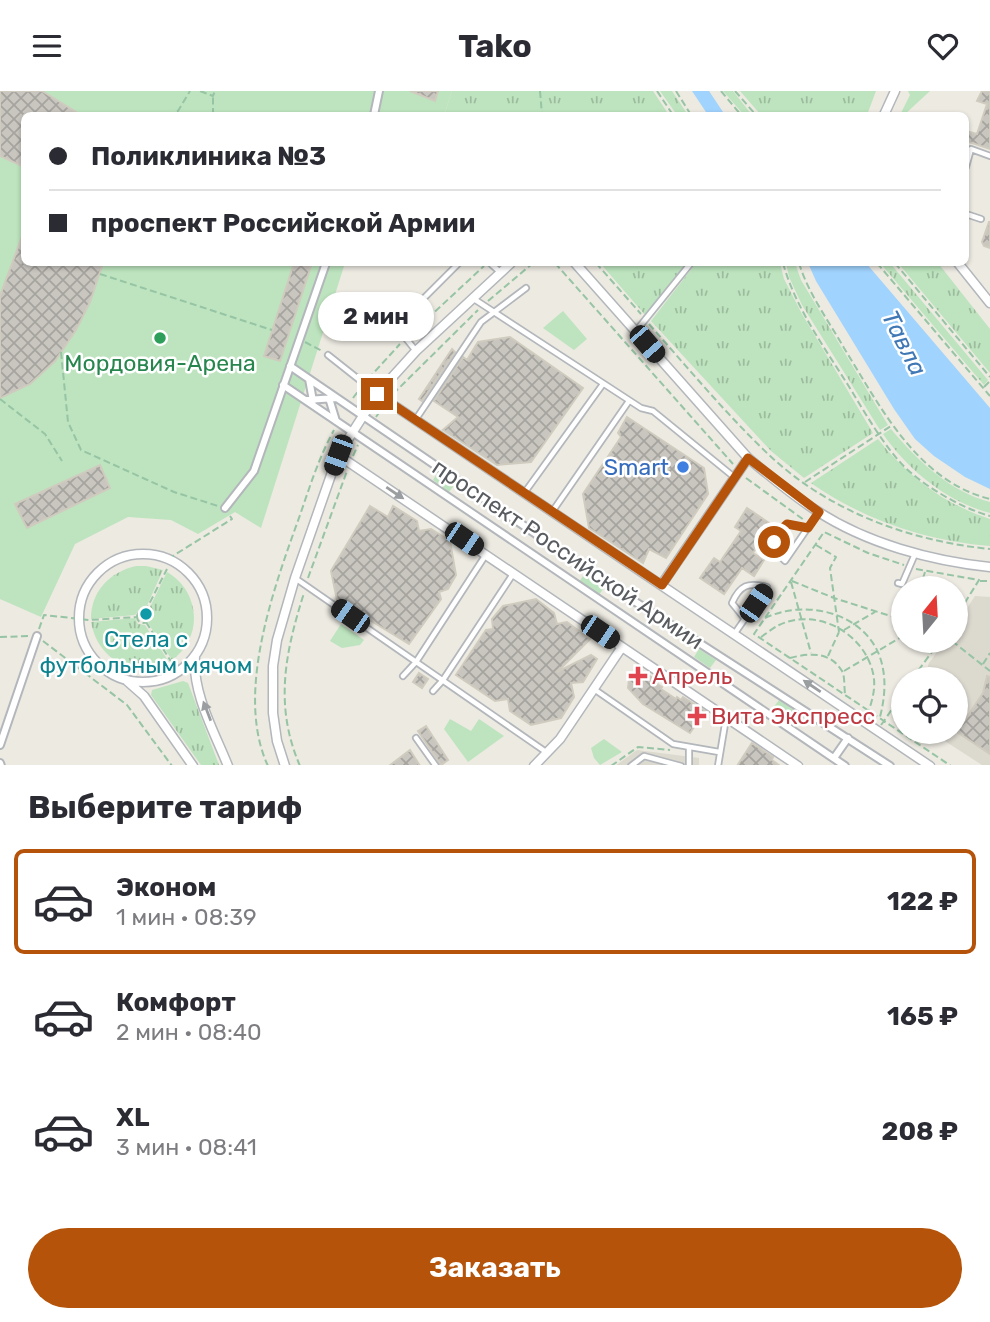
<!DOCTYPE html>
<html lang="ru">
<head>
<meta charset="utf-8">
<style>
	:root { --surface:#fff; --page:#f7f7f7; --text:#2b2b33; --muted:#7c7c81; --line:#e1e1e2; --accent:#b45309 }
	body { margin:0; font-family:Rubik,sans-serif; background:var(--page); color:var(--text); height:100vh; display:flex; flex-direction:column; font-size:26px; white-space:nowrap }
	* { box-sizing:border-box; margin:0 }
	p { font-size:23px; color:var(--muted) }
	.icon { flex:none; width:38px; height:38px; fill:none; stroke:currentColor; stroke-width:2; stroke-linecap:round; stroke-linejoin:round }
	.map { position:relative; height:674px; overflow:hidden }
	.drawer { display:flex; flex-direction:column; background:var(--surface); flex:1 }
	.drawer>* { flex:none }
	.top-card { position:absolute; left:21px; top:21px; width:948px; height:154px; border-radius:10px; box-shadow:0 2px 5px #0004; display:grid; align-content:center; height:154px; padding:0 28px; background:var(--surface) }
	.needle { width:46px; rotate:18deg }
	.tools { position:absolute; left:891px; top:485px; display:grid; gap:14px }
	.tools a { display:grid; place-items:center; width:77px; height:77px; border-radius:50%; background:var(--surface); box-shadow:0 2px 5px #0004; font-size:35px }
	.end { position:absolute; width:32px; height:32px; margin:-16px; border:9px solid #b45309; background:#fff; box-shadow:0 0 0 4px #fff }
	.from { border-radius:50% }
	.bubble { position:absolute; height:49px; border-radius:24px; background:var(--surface); box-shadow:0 2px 5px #0004; font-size:23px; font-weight:700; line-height:49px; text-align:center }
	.car { position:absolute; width:21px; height:42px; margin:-21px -10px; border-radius:9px; box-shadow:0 0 5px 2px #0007; background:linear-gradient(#222 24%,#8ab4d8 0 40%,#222 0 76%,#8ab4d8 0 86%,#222 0) }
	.top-card b { display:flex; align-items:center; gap:24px; height:66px; font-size:26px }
	.top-card b+b { border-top:2px solid var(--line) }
	.top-card i { width:18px; height:18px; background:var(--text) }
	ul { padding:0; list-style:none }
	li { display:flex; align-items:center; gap:21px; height:105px; margin:0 14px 10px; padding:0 14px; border:4px solid transparent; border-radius:10px }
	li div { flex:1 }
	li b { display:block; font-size:26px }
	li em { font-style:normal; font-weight:700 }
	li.on { border-color:var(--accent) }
	li>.icon { width:63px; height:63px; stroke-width:1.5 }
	h2 { padding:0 28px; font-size:32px; line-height:84px }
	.primary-button { display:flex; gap:14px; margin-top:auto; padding:14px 28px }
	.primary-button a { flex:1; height:80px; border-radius:42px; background:var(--accent); color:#fff; font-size:28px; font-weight:700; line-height:80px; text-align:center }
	header { display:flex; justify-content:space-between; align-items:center; height:91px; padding:0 28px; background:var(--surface); font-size:32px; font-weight:700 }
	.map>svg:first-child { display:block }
</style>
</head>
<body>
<header><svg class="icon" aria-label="menu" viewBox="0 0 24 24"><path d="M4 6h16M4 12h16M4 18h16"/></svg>Tako<svg class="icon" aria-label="heart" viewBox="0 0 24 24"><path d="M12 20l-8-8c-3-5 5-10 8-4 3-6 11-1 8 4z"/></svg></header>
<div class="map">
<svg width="990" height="675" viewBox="0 0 990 675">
	<defs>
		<pattern id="grass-tufts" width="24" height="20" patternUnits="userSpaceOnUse" patternTransform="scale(1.75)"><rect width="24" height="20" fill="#bde4be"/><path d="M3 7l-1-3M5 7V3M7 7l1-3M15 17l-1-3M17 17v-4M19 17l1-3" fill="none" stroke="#9dbc9e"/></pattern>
		<pattern id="building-cross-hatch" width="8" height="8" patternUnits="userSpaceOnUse" patternTransform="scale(1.75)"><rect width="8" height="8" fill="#c9c6c0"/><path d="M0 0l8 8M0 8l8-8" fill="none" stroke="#a6a49f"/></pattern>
	</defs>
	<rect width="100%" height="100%" fill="#eceae1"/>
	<path fill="#dcd9cf" d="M975,505L990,506V674H982L931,641L956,640V588H924L929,572L945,550H956V534Z
		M637,659L699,667V674L615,675Z"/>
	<path fill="url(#grass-tufts)" d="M452,0H653L669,24H444Z
		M660,0H672L688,24H677Z
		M723,0H733L752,24H744Z
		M740,0H876L867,24H761Z
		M908,0H930L904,24H900L910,4Z
		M600,172H688L646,225Z
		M696,172H780L784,188L802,223L873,342L804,387L771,360L651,230Z
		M786,172H795L801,189L888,334L880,339L802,214L789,186Z
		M880,172H890L988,289L984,294Z
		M898,172H938L990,238V282Z
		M891,338C916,368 950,401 990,411V422C947,411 908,379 883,343Z
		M878,348C908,386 944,413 990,428V455C926,450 864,429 811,392Z
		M136,475H146L163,479L145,519H139L135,524L91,528C91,500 110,481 136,475Z
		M167,481C200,500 204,546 172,569L148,532L151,525L148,520Z
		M135,527L138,533L145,534L169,571C134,587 98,570 91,531Z
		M183,590L188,592L219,674H201L151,604L152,599Z"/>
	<path fill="#bde4be" d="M0,0H452L444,24H24V172H345L261,437L235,421L198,443L171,429L128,426L75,453L41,526L0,508Z
		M563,220L587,248L574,259L543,237Z
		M438,381L455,393L449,401L433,389Z
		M585,482L605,495L599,504L579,491Z
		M341,533L364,549L360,554L342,557L330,550Z
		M699,558L716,569L710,577L694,566Z
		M779,609L804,626L799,634L773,617Z
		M450,628L471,640L479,628L504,645L468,671L444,638Z
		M604,648L622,661L600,674L594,667L591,657Z"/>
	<path fill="#a0d3fd" d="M692,0H709L725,24H708Z
		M808,172H866L990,317V398L965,386L934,365L915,348L894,318L816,190Z"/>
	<path fill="url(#building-cross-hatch)" stroke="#d0cbbf" stroke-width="2" d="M0,0H42L81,24H24V76L0,65Z
		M410,0H438L435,10Z
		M982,0H990V58L966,50V40L977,43L987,13L977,10Z
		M989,131H990V157L984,155L982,151Z
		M24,140V172H103L90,211L76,239L55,270L30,293L0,307V205Z
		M294,172H312L280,270L264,265Z
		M510,246L583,297L531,371L497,374L443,339L458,326L434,310L463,266L467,269L478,251Z
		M452,258L455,261L422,310L419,308Z
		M627,326L704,377L708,403L666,467L649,458L643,472L589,437L583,403L621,346L618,342Z
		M100,374L110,397L27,437L15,413Z
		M370,415L388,426L393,415L417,430L419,440L431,438L450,450L456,484L448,498L439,501L441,508L409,553L337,509L331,480Z
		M747,417L772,434L753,462L764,469L754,485L742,477L724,503L700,487L714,467L720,471L741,440L735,436Z
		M536,508L554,522L557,533L567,531L590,548L557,581L591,564L597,568L583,591L571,592L574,606L561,627L531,634L510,620L508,608L495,610L456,584L486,539L493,538L492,528L503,515Z
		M638,579L659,590L657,593L662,596L661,598L676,608L677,606L681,609L683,606L705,620L690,642L643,613L628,597L629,589Z
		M419,582L428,588L422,597L413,591Z
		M987,585L990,586V663L957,641L983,602Z
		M426,635L448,669L441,674L418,640Z
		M752,652L773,666L772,669L780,675H737Z
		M410,659L420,675H389Z"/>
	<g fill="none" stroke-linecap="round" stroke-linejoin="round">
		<g stroke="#b3b7bb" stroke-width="8">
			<path id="service" d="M966,76L971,58L990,65
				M966,123L981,128
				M490,172L500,181
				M474,208L641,317L653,320L734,386
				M636,240L691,172
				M416,260L396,235L459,172
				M328,264L376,302
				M416,328L481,231L526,197
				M525,401L603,293
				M552,421L629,310
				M808,437L787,433L775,444L774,451L775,460L785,470L818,422
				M295,487L546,661
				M898,492L902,493L915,463
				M735,542L767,496C748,491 740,494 732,512L745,528
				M403,585L416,571L485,465
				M594,598L673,653L719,661
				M433,600L443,589L513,483
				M416,647L436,675
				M689,656V675
				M631,675L644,665L681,675
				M718,675L726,627"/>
		</g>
		<g stroke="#b3b7bb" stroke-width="10">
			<path id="pedestrian" d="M374,24L379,0
				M290,275L634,510L890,675
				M309,288L313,310
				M283,294L845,675
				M329,307L336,330
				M306,309L336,307
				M225,417L254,380L326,172
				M0,654L37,545
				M834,667L848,647
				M0,672L1,675"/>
		</g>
		<g stroke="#b3b7bb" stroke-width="11">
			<path id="minor" d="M884,24L895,0
				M575,172L748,367C770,385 792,404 817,420C866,452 931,470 990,476
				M958,172L990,212
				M377,303L930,675
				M338,364L798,675
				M79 527a64 64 0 1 1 128 0a64 64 0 1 1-128 0Z
				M662,493L748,367
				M195,565C192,602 214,640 228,675
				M127,590L144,605L193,675
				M285,675L277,650L273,622V575L277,549L295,487L338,364L377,303L416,260L511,172
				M534,675L560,648L622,556"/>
		</g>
		<path stroke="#96c4a4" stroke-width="2" stroke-dasharray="7 3.5" stroke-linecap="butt" d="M200,0L213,5L215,0
			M540,0L542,24
			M657,0L673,24
			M676,0L691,24
			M721,0L741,24
			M735,0L756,24
			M167,24L178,20L190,0
			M213,24V5
			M555,172L733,373
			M596,172L641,223
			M783,172C795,216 824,256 848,294C864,320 879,347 899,370C919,393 961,417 990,425
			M799,172C808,202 828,229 844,257C880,315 917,390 990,408
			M877,172L990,305
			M895,172L990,286
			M100,183L272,239
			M488,210L533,172
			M649,233C688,277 726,323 768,363C828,420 909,450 990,458
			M412,242L484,175
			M305,251L322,260
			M61,261L68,331L81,359L174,401L218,415
			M368,288L400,253
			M984,296L990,290
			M393,303L478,219
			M353,307L360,298
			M0,308L45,343L62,370
			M376,326L383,316
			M353,365L358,354
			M746,387L804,429
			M805,391L891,335
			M816,454L836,466L830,477L839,541
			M168,468L232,428L230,425
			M916,478L979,489L956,526
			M308,487L347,380
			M792,490L834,507L903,529
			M980,490H990
			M791,491L811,562
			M920,497L925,481
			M956,515L964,511
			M137 526a6 6 0 1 1 12 0a6 6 0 1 1-12 0Z
			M145,521L167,478
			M765,527C809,506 874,524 883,578C886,594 884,610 880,626
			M146,531L172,572
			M39,538L44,524L89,529L137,526
			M844,539L875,521
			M0,546L29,545
			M761,546C767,542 773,537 779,534C817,516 864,542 873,582C876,595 873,607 869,619
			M43,550L127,614L172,675
			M926,550L929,562
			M952,550L990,580
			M828,565L839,541
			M790,567C809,562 830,560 842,580C845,585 844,596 845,603
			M983,573L990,562
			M844,580L903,545
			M912,588L940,550
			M903,602L884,630L754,543L824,441L868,462L904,474
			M881,634L884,630L951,675
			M268,675C234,602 275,494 300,424C310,395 319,366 334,339
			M300,675C274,615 285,562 304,502
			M611,675L638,656L670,659"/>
		<use href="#service" stroke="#fff" stroke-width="4.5"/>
		<use href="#pedestrian" stroke="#fff" stroke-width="6"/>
		<use href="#minor" stroke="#fff" stroke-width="8"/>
	</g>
	<defs><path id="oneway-solid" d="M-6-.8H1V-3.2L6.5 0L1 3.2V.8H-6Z" transform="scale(1.75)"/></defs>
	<g fill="#9b9ea0">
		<use href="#oneway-solid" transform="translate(395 402) rotate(34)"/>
		<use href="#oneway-solid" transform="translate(812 595) rotate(-146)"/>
		<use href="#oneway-solid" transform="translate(207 620) rotate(-111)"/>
	</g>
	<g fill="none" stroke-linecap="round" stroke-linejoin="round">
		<path stroke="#b45309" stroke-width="9" d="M377,303L662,494L748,367L819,421L808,437L787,433L775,444L774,451"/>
	</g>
	<circle fill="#2e9e5b" stroke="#fff" stroke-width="2.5" cx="160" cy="247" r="7"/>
	<circle fill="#3f7fe0" stroke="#fff" stroke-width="2.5" cx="683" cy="376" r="7"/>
	<circle fill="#0f9aa8" stroke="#fff" stroke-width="2.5" cx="146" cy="523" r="7"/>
	<g fill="#e0444e" stroke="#fff" stroke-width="2.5">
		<path d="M634.5 574.5h7v7h7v7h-7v7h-7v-7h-7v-7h7z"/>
		<path d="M693.5 614.5h7v7h7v7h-7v7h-7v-7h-7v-7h7z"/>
	</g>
	<g text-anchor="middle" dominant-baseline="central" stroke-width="5" stroke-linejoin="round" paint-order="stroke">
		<g font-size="23" fill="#27864d" stroke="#fff">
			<text x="160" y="272">Мордовия-Арена</text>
		</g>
		<g font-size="23" fill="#366cbe" stroke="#fff" text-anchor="end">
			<text x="669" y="376">Smart</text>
		</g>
		<g font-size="23" fill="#595d61" stroke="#fff">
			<text transform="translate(568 463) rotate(34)">проспект Российской Армии</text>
		</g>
		<g font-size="23" fill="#0d838f" stroke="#fff">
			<text x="146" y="548">Стела с<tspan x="146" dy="26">футбольным мячом</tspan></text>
		</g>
		<g font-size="23" fill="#be3a42" stroke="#fff" text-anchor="start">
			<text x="652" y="585">Апрель</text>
			<text x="711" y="625">Вита Экспресс</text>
		</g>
		<g font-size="24" font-style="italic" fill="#4078b6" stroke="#fff">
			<text transform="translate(904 252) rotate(63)">Тавла</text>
		</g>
	</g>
</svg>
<div class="tools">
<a><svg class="needle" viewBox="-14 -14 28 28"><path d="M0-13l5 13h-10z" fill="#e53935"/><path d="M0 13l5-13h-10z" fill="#7c7c81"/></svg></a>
<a><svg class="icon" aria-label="locate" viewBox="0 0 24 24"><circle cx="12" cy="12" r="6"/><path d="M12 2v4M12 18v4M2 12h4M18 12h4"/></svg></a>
</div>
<i class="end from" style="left:774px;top:451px"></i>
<i class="end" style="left:377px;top:303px"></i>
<div class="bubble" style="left:318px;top:201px;width:116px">2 мин</div>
<i class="car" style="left:647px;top:253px;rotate:139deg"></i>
<i class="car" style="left:338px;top:364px;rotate:200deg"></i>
<i class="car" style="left:464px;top:448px;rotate:124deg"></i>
<i class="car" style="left:756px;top:512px;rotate:34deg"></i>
<i class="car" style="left:350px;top:525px;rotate:305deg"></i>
<i class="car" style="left:600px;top:541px;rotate:124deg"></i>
<div class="top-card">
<b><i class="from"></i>Поликлиника №3</b>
<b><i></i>проспект Российской Армии</b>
</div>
</div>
<section class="drawer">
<h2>Выберите тариф</h2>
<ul>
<li class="on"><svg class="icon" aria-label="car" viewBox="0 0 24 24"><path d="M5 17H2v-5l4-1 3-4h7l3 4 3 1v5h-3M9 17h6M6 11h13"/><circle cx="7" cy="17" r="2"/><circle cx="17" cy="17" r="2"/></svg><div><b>Эконом</b><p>1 мин · 08:39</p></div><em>122 ₽</em></li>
<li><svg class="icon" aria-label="car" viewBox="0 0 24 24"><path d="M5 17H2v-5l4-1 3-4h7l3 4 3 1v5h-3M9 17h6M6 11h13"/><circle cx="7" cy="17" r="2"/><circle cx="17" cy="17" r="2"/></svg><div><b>Комфорт</b><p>2 мин · 08:40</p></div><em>165 ₽</em></li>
<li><svg class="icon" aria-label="car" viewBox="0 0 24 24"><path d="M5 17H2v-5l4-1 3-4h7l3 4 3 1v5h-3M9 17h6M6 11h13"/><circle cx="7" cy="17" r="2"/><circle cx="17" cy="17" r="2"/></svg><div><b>XL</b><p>3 мин · 08:41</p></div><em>208 ₽</em></li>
</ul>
<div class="primary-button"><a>Заказать</a></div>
</section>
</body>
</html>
